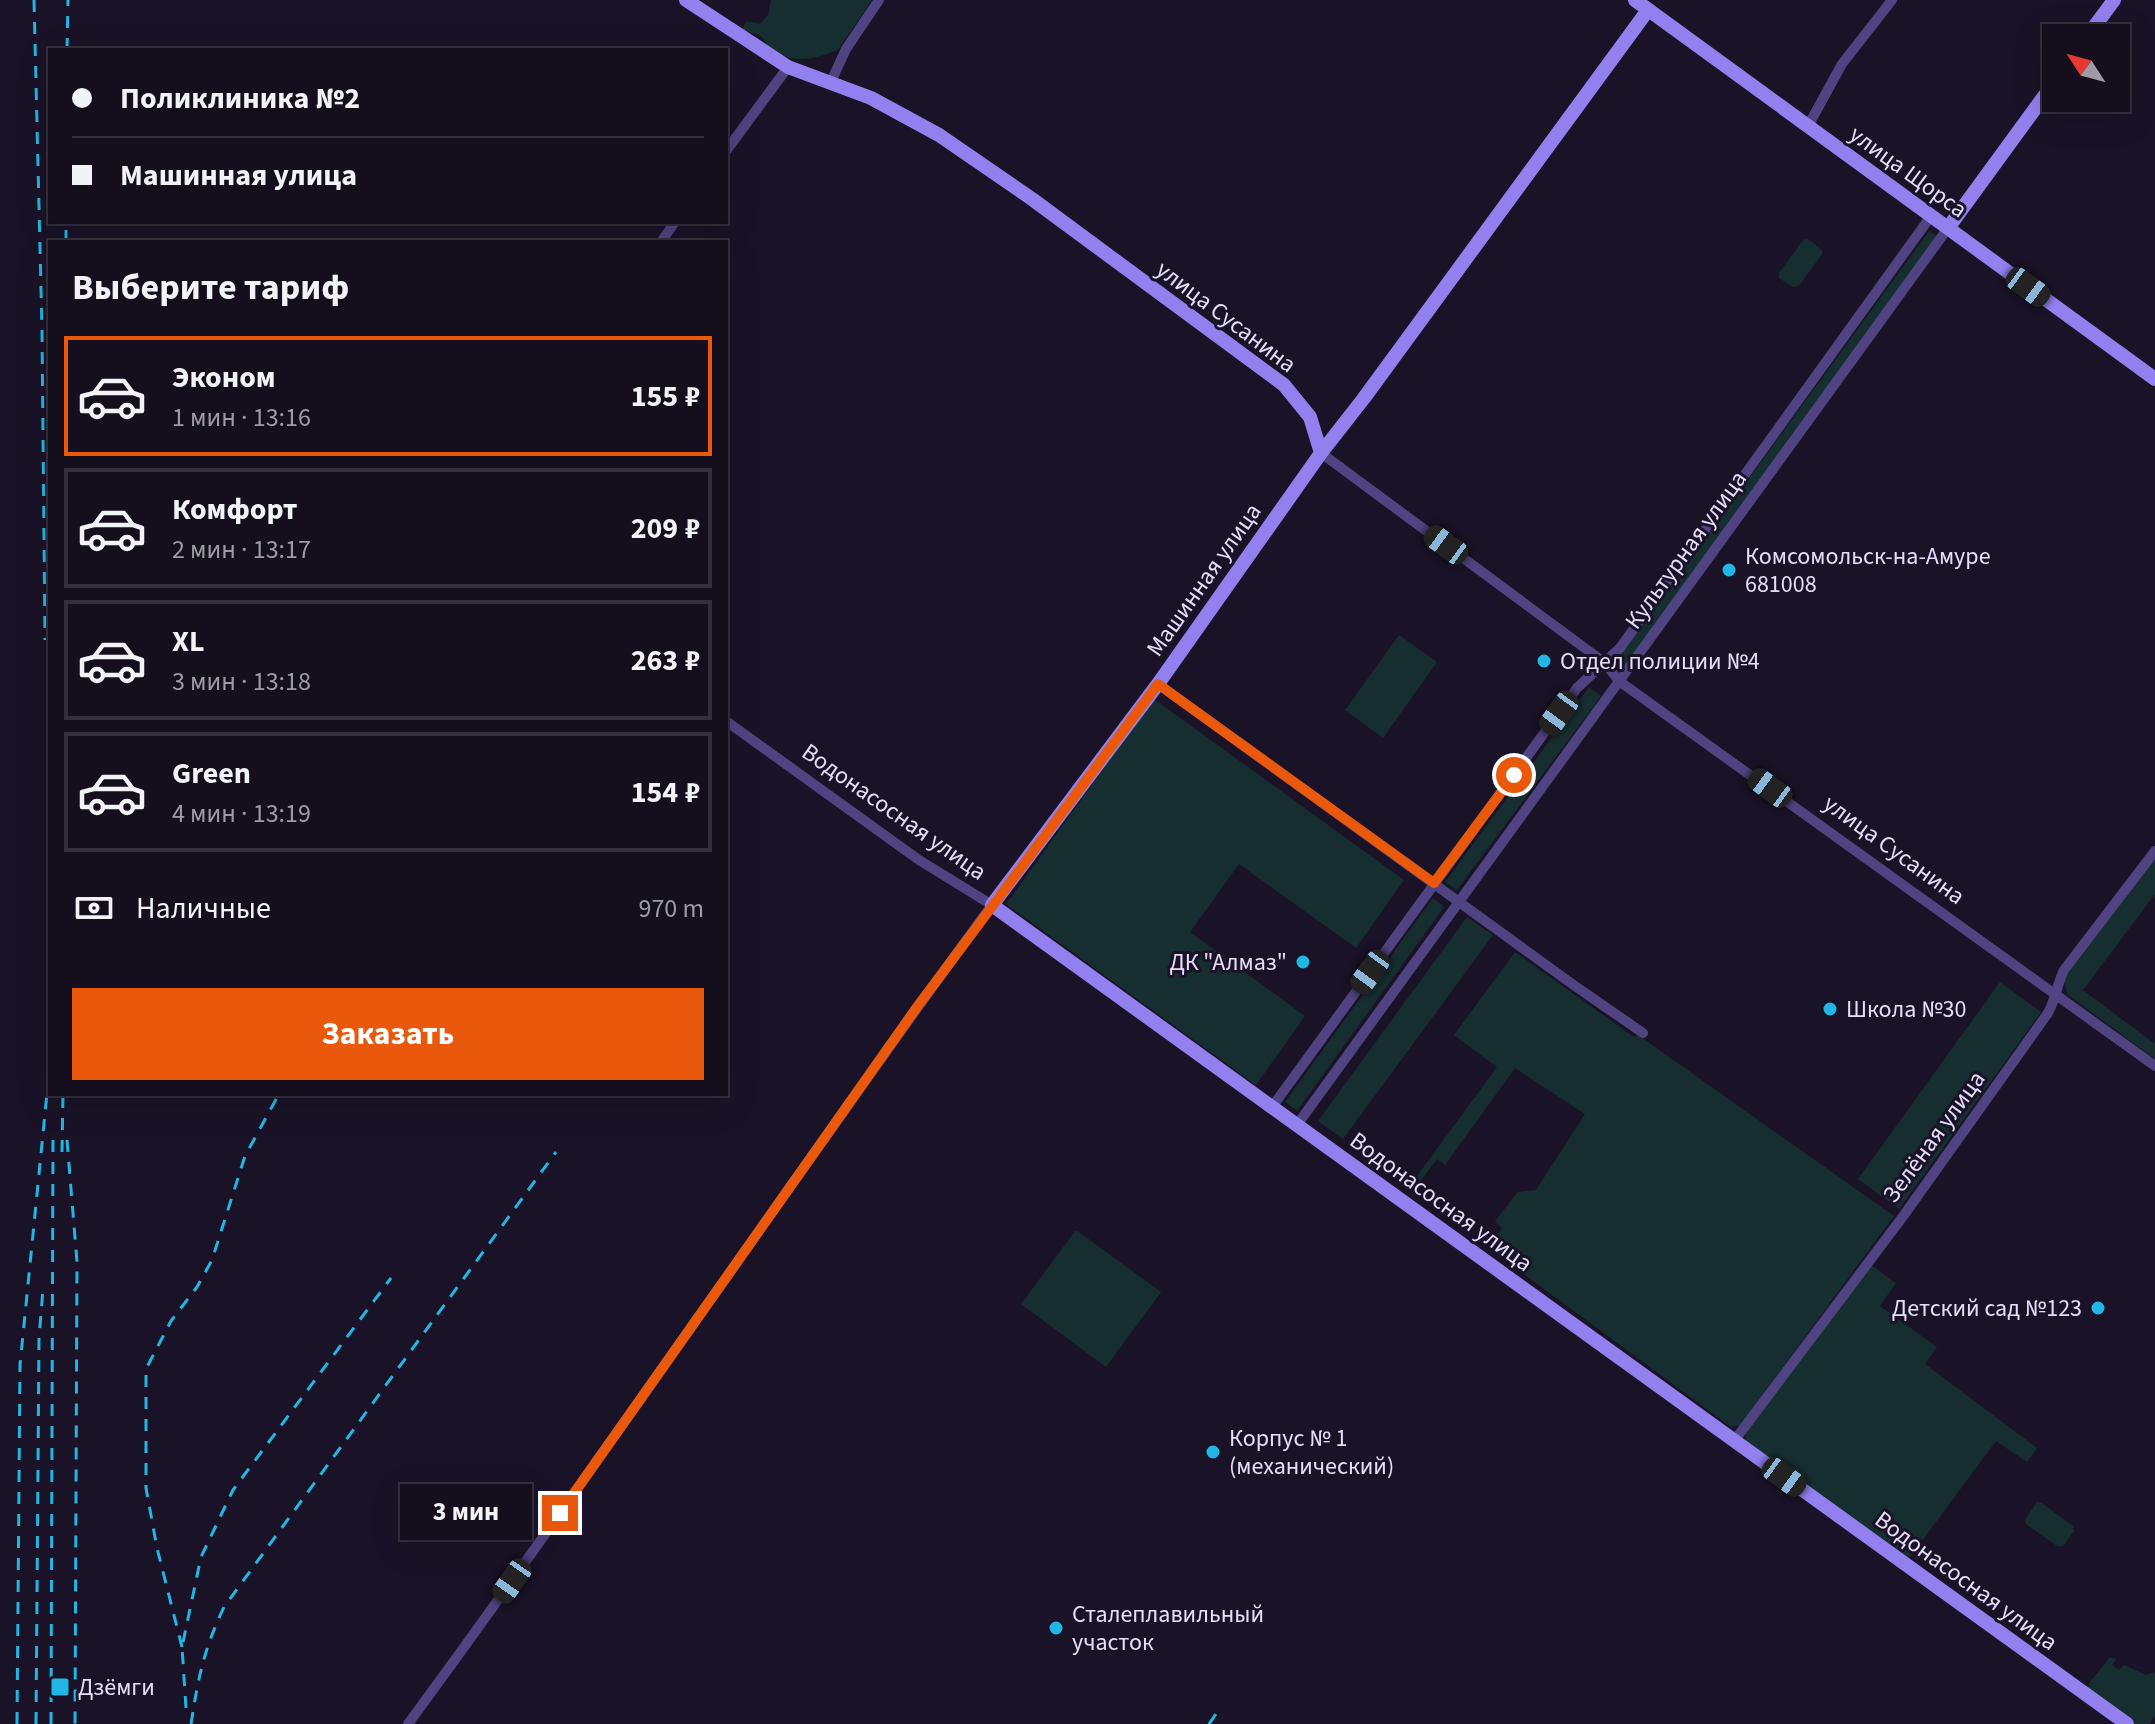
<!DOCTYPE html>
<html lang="ru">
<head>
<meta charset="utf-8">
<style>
	:root { --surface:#140e1d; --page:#1d1726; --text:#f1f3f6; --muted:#9d9ca4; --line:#332e3b; --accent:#ea580c }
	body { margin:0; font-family:"Source Sans 3",sans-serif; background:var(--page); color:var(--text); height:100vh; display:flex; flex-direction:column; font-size:30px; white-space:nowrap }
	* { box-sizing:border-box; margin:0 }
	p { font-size:26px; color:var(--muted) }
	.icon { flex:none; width:44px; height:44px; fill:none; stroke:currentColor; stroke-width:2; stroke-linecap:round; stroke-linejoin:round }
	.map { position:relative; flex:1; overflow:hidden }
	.drawer { position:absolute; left:48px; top:240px; width:680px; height:856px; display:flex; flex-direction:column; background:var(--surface); border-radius:0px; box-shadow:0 8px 32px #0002,0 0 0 2px var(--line) }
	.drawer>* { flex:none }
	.top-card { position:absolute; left:48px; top:48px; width:680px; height:176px; border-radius:0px; box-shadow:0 8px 32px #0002,0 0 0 2px var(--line); display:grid; align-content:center; height:176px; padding:0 24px; background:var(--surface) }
	.needle { width:52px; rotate:306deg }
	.buttons { position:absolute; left:2042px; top:24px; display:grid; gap:16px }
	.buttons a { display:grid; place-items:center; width:88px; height:88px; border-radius:0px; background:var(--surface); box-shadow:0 8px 32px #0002,0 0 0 2px var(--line); font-size:40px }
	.end { position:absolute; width:36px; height:36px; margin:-18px; border:10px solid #ea580c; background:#fff; box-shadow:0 0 0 4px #fff }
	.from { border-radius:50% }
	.bubble { position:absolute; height:56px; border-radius:0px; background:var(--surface); box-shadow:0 8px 32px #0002,0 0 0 2px var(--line); font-size:26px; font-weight:700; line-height:56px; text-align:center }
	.car { position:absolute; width:24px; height:48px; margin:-24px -12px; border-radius:10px; box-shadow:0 0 6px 2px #0007; background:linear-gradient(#222 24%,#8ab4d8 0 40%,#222 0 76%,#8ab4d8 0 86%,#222 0) }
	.top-card b { display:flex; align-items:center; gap:28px; height:76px; font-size:30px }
	.top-card b+b { border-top:2px solid var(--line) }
	.top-card i { width:20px; height:20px; background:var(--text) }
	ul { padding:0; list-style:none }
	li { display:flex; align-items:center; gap:24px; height:120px; margin:0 16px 12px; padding:0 8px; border:4px solid var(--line); border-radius:0px }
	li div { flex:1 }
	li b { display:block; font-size:30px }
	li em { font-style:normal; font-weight:700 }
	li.active { border-color:var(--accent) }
	li>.icon { width:72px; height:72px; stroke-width:1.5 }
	h2 { padding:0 24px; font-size:36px; line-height:96px }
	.pay { display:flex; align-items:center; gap:20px; height:88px; padding:0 24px; font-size:30px }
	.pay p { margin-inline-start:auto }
	.button { display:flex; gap:16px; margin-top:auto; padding:16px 24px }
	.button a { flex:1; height:92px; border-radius:0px; background:var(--accent); color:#fff; font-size:32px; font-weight:700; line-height:92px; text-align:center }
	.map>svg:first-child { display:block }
</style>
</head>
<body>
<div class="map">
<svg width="2155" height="1724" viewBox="0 0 2155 1724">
	<rect width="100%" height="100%" fill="#1a1327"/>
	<path fill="#172e31" d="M771,0H872L838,50C816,59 790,66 770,47C766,45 765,40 762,37C757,33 749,33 743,30L744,25L747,21L760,24L768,15Z
		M1929,231L1937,236L1623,669L1617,671L1613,666L1615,663Z
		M1808,239L1822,250V254L1799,286L1793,287L1779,278V273L1803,240Z
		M1399,635L1437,662L1383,738L1345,710Z
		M1589,687L1601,696L1457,890L1445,882Z
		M1154,699L1404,880L1356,948L1239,864L1190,932L1305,1016L1256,1085L1006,904Z
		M2155,857V894L2083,990L2155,1044V1059L2067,994L2064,981L2068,973Z
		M1433,898L1444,907L1297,1111L1285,1102Z
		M1467,917L1493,935L1343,1139L1318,1121Z
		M1515,952L1631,1035L1634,1037L1638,1035L1894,1216L1740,1425L1731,1427L1487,1247L1502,1228L1495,1221L1518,1192L1536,1190L1585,1114L1515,1068L1445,1165L1437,1159L1416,1187L1423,1194L1421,1197L1409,1187L1497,1067L1454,1035Z
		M2000,982L2041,1012L1899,1209L1858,1179Z
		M1076,1230L1161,1292L1106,1367L1021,1304Z
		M1871,1265L1896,1283L1880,1306L1937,1347L1925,1364L2037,1448L2027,1462L1996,1441L1910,1557L1901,1556L1745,1441L1746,1431Z
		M2037,1502L2042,1503L2073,1526L2074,1531L2063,1546H2057L2026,1524L2025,1520Z
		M2110,1657L2116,1659L2112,1665L2119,1670L2124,1665L2146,1675L2155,1672V1715L2149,1724H2135L2090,1691L2088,1687L2090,1682Z"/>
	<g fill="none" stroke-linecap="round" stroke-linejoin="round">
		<path stroke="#4f4481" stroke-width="10" d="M830,84L846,49L879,0
			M1808,126L1842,64L1892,0
			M726,151L788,67
			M661,242L675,222
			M1321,453L1605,663L1619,681L2155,1066
			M1158,684L1575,986L1643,1033
			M1272,1107L1577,688L1620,648L1931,216
			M1297,1125L1948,228
			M1734,1441L1904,1215L2048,1013C2056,999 2057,984 2064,970L2155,851
			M408,1724C607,1454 794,1175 992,905L919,860L726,721"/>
		<path stroke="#9280ef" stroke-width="14" d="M686,0L788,67L871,98L939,135L1032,199L1284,385L1310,417L1321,453
			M1635,0L2155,379
			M1648,10L1364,398L1321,453L1158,684L992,905L2127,1724
			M2086,38L2114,0
			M1948,228L2056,80"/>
		<path stroke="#21b6e4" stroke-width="3" stroke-dasharray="12 10" stroke-linecap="butt" d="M34,0L42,330L45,640
			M67,50L68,0
			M66,242V222
			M67,1140L77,1262L75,1724
			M62,1152L63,1094
			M182,1647L157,1548L146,1488V1369L171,1321L197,1287L212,1260L245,1156L279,1094
			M186,1708L182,1647L201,1557L233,1490L391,1278
			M17,1724L20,1365L50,1063
			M36,1724L39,1338L43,1289
			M51,1724L53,1138
			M191,1724C198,1678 204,1649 224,1607L556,1152
			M1209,1724L1218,1711"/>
	</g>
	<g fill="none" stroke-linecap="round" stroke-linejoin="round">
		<path stroke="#ea580c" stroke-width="10" d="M560,1513L917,1007L1158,684L1434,883L1514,775"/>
	</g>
	<g fill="#21b6e4" stroke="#1a1327" stroke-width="3">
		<circle cx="1729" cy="570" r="8"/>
		<circle cx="1544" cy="661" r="8"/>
		<circle cx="1303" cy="962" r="8"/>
		<circle cx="1830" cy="1009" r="8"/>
		<circle cx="2098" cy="1308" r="8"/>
		<circle cx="1213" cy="1452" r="8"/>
		<circle cx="1056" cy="1628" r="8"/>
		<rect x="50" y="1677" width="20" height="20" rx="4"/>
	</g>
	<g text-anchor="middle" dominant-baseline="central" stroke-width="6" stroke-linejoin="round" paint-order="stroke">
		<g font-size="24" fill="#e5defb" stroke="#1a1327">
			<text transform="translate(1908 172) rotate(36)">улица Щорса</text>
			<text transform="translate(1226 317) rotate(37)">улица Сусанина</text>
			<text transform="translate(1686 550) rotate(-54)">Культурная улица</text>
			<text transform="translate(1204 580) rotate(-55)">Машинная улица</text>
			<text transform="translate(894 812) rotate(35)">Водонасосная улица</text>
			<text transform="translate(1894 850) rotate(36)">улица Сусанина</text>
			<text transform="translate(1934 1137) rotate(-54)">Зелёная улица</text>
			<text transform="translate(1441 1202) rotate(36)">Водонасосная улица</text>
			<text transform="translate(1966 1581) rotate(36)">Водонасосная улица</text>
		</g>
		<g font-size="24" fill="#e5defb" stroke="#1a1327" text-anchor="start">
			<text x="1745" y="556">Комсомольск-на-Амуре<tspan x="1745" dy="28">681008</tspan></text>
			<text x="1560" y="661">Отдел полиции №4</text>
			<text x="1287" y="962" text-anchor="end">ДК "Алмаз"</text>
			<text x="1846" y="1009">Школа №30</text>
			<text x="2082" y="1308" text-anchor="end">Детский сад №123</text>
			<text x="1229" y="1438">Корпус № 1<tspan x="1229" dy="28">(механический)</tspan></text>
			<text x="1072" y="1614">Сталеплавильный<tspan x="1072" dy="28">участок</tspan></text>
			<text x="78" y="1687">Дзёмги</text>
		</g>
	</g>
</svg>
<div class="buttons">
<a><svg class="needle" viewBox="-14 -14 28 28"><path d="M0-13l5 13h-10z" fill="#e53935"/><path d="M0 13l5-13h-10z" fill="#9d9ca4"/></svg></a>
</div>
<i class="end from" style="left:1514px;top:775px"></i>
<i class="end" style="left:560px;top:1513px"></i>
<div class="bubble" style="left:400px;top:1484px;width:132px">3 мин</div>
<i class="car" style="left:2028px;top:287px;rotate:126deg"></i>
<i class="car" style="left:1446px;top:545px;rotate:306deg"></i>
<i class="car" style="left:1559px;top:713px;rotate:216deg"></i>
<i class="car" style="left:1770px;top:788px;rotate:306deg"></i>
<i class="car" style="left:1370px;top:972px;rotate:216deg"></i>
<i class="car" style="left:1784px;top:1477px;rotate:126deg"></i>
<i class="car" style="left:512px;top:1581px;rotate:215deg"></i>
<div class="top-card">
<b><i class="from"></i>Поликлиника №2</b>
<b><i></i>Машинная улица</b>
</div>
<section class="drawer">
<h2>Выберите тариф</h2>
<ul>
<li class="active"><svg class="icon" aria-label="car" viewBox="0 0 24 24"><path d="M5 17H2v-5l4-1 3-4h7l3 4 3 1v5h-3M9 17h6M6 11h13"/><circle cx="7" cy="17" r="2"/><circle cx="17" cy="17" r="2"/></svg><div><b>Эконом</b><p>1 мин · 13:16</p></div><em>155 ₽</em></li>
<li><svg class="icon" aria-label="car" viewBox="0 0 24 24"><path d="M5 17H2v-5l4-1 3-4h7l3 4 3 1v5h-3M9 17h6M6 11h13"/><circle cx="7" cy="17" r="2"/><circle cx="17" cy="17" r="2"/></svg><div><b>Комфорт</b><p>2 мин · 13:17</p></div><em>209 ₽</em></li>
<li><svg class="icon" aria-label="car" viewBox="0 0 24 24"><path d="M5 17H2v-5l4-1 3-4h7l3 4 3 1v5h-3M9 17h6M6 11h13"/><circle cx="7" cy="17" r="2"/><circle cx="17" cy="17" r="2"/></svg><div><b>XL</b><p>3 мин · 13:18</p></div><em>263 ₽</em></li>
<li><svg class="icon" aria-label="car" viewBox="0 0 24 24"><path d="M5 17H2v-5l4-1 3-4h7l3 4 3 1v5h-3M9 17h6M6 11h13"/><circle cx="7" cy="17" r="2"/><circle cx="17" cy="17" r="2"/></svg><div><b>Green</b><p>4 мин · 13:19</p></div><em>154 ₽</em></li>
</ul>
<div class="pay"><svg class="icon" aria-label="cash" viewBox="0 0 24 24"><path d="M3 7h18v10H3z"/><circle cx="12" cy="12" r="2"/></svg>Наличные<p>970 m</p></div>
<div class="button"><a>Заказать</a></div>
</section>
</div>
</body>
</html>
